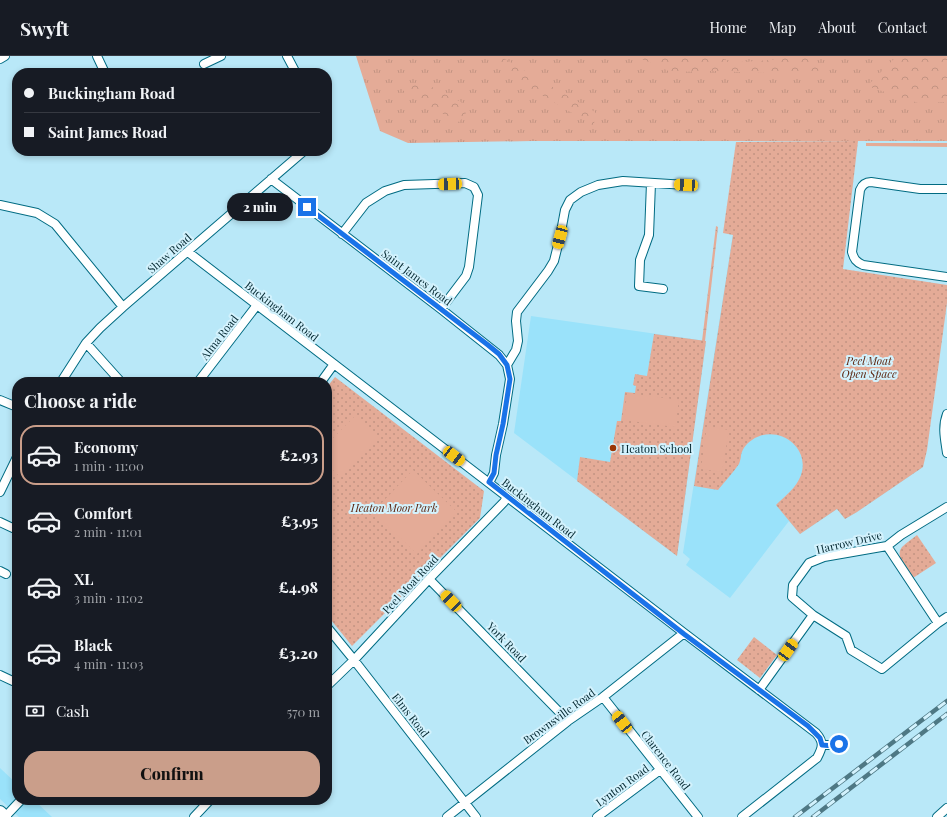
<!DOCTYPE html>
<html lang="en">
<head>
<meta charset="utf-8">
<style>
	:root { --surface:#171b24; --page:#20242c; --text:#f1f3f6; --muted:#9ea1a6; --line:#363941; --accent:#ca9e8a }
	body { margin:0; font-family:"Playfair Display",serif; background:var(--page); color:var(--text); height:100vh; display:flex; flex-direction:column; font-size:15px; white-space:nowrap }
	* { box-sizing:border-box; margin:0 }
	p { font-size:13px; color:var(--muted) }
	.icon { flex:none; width:22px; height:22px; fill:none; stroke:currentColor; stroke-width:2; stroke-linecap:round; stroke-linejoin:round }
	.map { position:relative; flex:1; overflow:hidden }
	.sheet { position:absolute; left:12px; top:321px; width:320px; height:428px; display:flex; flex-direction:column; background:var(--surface); border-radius:16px; box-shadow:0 2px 6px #0003 }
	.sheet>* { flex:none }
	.hud { position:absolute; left:12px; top:12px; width:320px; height:88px; border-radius:16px; box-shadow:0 2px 6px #0003; display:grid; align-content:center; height:88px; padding:0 12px; background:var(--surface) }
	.end { position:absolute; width:18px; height:18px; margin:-9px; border:5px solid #1a73e8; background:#fff; box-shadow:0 0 0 2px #fff }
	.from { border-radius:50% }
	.bubble { position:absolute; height:28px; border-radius:14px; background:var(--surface); box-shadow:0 2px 6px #0003; font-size:13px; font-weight:800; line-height:28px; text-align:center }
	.car { position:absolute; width:12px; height:24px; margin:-12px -6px; border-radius:5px; box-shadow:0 0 3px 1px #0007; background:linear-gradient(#f5c518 24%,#345 0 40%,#f5c518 0 76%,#345 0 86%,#f5c518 0) }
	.hud b { display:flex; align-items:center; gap:14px; height:38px; font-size:15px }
	.hud b+b { border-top:1px solid var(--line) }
	.hud i { width:10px; height:10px; background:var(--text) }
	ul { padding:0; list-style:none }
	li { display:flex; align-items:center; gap:12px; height:60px; margin:0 8px 6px; padding:0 4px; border:2px solid transparent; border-radius:16px }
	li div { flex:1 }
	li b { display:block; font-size:15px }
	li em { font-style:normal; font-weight:800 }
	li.selected { border-color:var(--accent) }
	li>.icon { width:36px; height:36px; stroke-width:1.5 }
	h2 { padding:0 12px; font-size:18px; line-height:48px }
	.pay { display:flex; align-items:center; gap:10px; height:44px; padding:0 12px; font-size:15px }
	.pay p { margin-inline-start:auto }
	.button { display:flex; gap:8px; margin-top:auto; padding:8px 12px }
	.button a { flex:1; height:46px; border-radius:16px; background:var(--accent); color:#111; font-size:16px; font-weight:800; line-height:46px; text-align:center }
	header { display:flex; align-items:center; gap:24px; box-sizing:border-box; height:56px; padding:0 20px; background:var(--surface); border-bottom:1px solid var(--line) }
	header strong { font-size:19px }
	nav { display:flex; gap:22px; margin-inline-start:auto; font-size:14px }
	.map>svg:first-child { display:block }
</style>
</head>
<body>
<header>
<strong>Swyft</strong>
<nav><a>Home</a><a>Map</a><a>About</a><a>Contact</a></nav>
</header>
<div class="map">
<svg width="947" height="761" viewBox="0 0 947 761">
	<defs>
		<pattern id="grass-tufts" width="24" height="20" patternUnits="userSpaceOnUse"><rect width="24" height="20" fill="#e4ab97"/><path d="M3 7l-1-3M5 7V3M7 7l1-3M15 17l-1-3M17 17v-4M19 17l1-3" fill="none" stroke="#c29382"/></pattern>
		<pattern id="forest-crowns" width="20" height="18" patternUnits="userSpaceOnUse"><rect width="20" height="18" fill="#e4ab97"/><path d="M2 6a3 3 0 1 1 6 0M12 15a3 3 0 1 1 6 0" fill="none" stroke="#c29382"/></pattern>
		<pattern id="park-dots" width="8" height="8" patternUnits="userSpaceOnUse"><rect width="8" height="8" fill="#e4ab97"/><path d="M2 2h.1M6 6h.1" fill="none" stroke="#c29382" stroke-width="1.8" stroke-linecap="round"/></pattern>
	</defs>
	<rect width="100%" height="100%" fill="#b9e8f8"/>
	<path fill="#9ae2fa" d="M733,178L923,411L857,456L845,463L837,453L800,478L789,465L730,542L686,509L690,503L683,497Z
		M531,260L706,285L677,500L514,377Z
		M0,712L17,728V744H34L52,761H19L0,743Z"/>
	<path fill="url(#grass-tufts)" d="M356,0H947V85H532L408,87L380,75Z
		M866,87H947V91L866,90Z"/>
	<path fill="url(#forest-crowns)" d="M483,0H500L595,56L594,70L513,22Z
		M635,0H720L728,6H740L770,4L800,0H814L820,19L714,15L671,16Z
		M897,0H947V46L918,47L867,30Z
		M425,23L434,33L461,46L466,57L459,66L436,54L415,40L402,34Z
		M716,170L718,171L705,285H702Z"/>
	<path fill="url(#park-dots)" d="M858,85L843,213L947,229V247L927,394L923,411L857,456L845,463L837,453L800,478L776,449C785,440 797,431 801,419C811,390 776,367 752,384C746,388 743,392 741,399C741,402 740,405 739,408C733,417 725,425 718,434L694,430L733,179L723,177L736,86Z
		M654,278L706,285L677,500L577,425L580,401L610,406L617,365H621L625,336L635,337L636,330L633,329L635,318L647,320Z
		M335,321L484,435L480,462L352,590L327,559V331Z
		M917,479L936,507L913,522C908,514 894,501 902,491C906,487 912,483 917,479Z
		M754,581L777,599L760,622L737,604Z"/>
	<path fill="#e4ab97" d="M627,337L679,344L675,371L624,364Z
		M356,359L378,381L339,420L327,408V388Z
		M707,370L729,374L722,416L701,413Z
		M413,414L457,456L417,498L373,456Z"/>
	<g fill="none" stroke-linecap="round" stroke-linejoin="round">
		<g stroke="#016b82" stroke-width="10">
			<path id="street" d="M97,0L105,17
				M287,0L296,17
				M0,3L5,0
				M204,8L221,0
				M271,123L441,253L499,299L507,309L510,323L503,368L496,399L494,417L489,427
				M651,127L649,179L640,204L639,230L663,233
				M947,133H920L871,126C865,126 862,129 860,134L852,196C854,203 856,206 863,209L947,221
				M0,149L37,157L55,168L123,251
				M342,178L366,147L385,135L404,129L465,127L474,131L478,139L469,211L466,220L441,253
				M188,196L489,427L684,577L816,677C824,686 823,691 817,702L742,761
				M86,287L121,326
				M507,309L516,294L518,285L516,265L517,256L548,215L554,205L560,181L565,154L570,144L581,136L598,129L623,125L686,129
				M61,326L86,287L100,272L123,251L304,95
				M198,326L257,249
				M321,326L334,308
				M0,344L17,351
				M947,358C942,371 945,383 947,397
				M0,436L17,401
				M0,466L17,474
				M887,490L938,567
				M0,515L6,518
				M429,523L568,665
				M813,559L846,580L851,594L882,613L938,567L947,561
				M327,571L354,604L476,761
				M0,619L17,627
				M327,630L354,604L429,523L504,446L507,441
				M759,634L813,559L792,541L793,529L809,507L824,501L887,490L901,479L947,451
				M603,641L698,761
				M822,689H834L839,688
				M5,761L21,744
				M194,761L210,744
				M447,761L568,665L603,641L684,577
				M597,761L660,714
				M937,761L947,752"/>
		</g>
		<g stroke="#016b82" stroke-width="14">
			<path id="secondary" d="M0,756L5,761"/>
		</g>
		<use href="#street" stroke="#fff" stroke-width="8"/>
		<use href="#secondary" stroke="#fff" stroke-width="12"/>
		<g stroke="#4e7884" stroke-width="4.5">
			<path id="rail" d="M795,761L947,645
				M813,761L947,658"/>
		</g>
		<use href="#rail" stroke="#d3f2fd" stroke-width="3" stroke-dasharray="9" stroke-linecap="butt"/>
	</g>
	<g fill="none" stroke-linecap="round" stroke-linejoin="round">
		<path stroke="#1a73e8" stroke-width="5" d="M307,151L488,289L499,298L507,309L510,323L503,368L496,399L494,417L489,426L684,578L808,670L820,682L822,689L834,690L839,688"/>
	</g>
	<circle fill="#9a3505" stroke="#d3f2fd" stroke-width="1.5" cx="613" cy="392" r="4"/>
	<g text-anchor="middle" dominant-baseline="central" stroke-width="4" stroke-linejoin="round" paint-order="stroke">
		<g font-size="11" fill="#00252e" stroke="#d3f2fd">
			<text transform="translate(169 197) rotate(-41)">Shaw Road</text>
			<text transform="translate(417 221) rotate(37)">Saint James Road</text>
			<text transform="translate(282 255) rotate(38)">Buckingham Road</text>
			<text transform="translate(219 281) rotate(-52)">Alma Road</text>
			<text transform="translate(539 452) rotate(38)">Buckingham Road</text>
			<text transform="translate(849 486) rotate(-13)">Harrow Drive</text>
			<text transform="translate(410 528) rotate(-47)">Peel Moat Road</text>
			<text transform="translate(507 586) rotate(46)">York Road</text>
			<text transform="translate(411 659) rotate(52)">Elms Road</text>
			<text transform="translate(559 660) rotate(-36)">Brownsville Road</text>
			<text transform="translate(666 704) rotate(52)">Clarence Road</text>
			<text transform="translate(622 729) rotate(-36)">Lynton Road</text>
		</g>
		<g font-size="11" font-style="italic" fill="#5d2611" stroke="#d3f2fd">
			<text x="869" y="304">Peel Moat<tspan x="869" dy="13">Open Space</tspan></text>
			<text x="394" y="451">Heaton Moor Park</text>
		</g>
		<g font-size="11" fill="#00252e" stroke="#d3f2fd" text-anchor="start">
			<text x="621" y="392">Heaton School</text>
		</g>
	</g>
</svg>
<i class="end from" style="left:839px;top:688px"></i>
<i class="end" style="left:307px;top:151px"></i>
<div class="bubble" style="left:227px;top:137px;width:66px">2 min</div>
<i class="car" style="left:450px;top:128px;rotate:268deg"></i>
<i class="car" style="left:686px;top:129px;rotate:273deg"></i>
<i class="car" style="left:560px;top:181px;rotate:195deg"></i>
<i class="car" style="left:454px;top:400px;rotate:127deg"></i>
<i class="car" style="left:451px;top:545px;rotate:316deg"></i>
<i class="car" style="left:788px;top:594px;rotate:36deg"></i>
<i class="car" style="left:622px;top:666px;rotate:322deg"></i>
<div class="hud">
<b><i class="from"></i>Buckingham Road</b>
<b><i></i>Saint James Road</b>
</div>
<section class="sheet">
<h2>Choose a ride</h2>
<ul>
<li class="selected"><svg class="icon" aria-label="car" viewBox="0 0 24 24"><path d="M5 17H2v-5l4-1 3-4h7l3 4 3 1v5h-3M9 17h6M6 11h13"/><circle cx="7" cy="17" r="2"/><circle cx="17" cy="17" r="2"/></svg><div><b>Economy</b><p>1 min · 11:00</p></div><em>£2.93</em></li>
<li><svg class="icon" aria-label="car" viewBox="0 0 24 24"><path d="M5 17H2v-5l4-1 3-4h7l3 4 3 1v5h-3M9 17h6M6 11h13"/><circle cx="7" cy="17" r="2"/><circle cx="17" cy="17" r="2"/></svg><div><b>Comfort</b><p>2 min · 11:01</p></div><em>£3.95</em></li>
<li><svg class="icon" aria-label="car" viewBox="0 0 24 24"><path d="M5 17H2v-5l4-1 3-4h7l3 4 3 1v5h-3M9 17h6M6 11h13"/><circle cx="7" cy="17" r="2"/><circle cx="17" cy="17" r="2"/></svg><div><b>XL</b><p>3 min · 11:02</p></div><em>£4.98</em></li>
<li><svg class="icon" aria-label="car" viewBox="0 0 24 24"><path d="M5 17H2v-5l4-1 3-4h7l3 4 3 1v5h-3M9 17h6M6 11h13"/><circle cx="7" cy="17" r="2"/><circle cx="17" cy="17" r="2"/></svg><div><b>Black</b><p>4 min · 11:03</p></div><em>£3.20</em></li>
</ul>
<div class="pay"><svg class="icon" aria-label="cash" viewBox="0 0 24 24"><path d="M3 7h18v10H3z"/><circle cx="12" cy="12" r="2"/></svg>Cash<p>570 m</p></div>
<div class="button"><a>Confirm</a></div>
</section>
</div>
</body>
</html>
